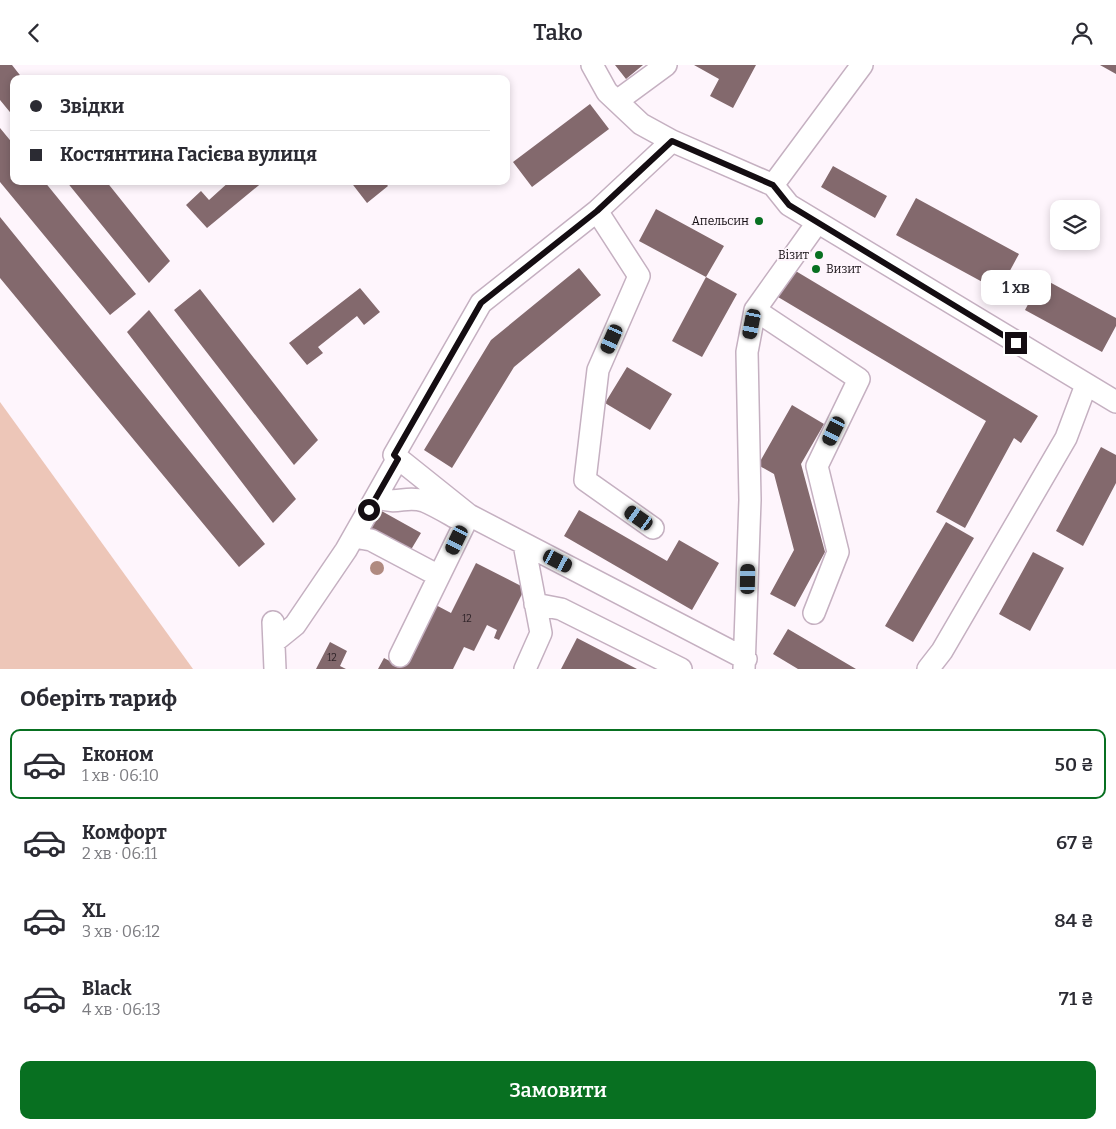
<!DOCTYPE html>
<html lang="uk">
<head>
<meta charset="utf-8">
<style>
	:root { --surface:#fff; --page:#f2f2f3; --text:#2b2b33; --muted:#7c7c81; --line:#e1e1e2; --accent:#087021 }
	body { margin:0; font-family:Bitter,serif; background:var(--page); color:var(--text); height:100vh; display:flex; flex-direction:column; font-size:19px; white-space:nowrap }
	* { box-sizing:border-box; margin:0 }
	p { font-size:16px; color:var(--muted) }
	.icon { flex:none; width:28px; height:28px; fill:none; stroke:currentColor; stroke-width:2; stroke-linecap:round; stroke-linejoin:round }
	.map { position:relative; height:604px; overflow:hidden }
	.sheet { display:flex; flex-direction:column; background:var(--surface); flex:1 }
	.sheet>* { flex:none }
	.banner { position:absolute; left:10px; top:10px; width:500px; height:110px; border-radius:10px; box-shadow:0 2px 8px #0003; display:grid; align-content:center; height:110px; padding:0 20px; background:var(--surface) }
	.tools { position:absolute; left:1050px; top:135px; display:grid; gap:10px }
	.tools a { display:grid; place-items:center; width:50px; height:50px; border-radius:10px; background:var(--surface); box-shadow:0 2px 8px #0003; font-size:25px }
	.end { position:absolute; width:22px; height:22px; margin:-11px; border:6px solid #140d12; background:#fff; box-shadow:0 0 0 2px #fff }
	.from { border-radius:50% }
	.bubble { position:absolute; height:35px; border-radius:10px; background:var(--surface); box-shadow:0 2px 8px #0003; font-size:16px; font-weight:600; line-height:35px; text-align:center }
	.car { position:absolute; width:15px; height:30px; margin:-15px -8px; border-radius:6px; box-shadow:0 0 4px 1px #0007; background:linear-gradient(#222 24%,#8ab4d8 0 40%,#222 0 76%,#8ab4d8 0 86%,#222 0) }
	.banner b { display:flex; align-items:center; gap:18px; height:48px; font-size:19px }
	.banner b+b { border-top:1px solid var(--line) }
	.banner i { width:12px; height:12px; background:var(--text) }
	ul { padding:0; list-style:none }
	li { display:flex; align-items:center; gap:15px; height:70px; margin:0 10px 8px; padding:0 10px; border:2px solid transparent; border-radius:10px }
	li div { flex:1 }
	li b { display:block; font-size:19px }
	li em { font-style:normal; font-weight:600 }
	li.on { border-color:var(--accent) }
	li>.icon { width:45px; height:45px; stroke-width:1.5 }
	h2 { padding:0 20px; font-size:22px; line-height:60px }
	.button { display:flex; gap:10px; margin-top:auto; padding:10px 20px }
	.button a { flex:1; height:58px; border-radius:10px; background:var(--accent); color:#fff; font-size:20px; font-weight:600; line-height:58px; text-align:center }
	header { display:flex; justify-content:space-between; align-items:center; height:65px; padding:0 20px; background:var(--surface); font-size:22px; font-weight:600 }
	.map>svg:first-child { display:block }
</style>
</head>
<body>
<header><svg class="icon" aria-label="back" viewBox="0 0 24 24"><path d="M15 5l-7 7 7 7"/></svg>Tako<svg class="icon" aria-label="person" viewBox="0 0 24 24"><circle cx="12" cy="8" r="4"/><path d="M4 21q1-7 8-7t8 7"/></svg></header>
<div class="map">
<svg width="1116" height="604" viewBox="0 0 1116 604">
	<rect width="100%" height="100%" fill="#fef5fc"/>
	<path fill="#edc6b8" d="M0,337L193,604H0Z"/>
	<path fill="#83696d" d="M0,0H12L23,14H14V52L0,35Z
		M615,0H643L626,14Z
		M694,0H756L733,43L710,31L719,14Z
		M1100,0H1116V9Z
		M590,39L609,64L532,122L513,97Z
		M0,63L14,80V116H44L136,229L110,250L0,117Z
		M833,101L887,131L875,153L821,122Z
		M66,116H106L170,196L149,218Z
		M230,116H264L207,163L186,140L201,126L209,135Z
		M350,116H384L388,121L367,138Z
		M916,133L1019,189L999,226L896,170Z
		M656,144L724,181L706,212L639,176Z
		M0,152L265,479L239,502L0,213Z
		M579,203L601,230L514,302L452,403L424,385L491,275Z
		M794,205L1038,351L1021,378L1014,373L965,463L936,447L986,356L778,232Z
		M706,212L737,229L702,292L672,276Z
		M1042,213L1116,253V261L1102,287L1025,245Z
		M360,223L380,247L364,260L357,251L318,282L323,288L307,300L289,278Z
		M200,224L318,375L294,400L174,245Z
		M149,245L296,434L273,458L127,267Z
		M627,302L672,329L650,365L605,338Z
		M792,340L824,359L801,399L825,487L795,542L770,529L794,485L774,409L758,400Z
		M1101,382L1116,390V418L1083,481L1056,466Z
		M378,444L421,468L409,488L367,464Z
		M579,445L667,496L679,475L719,498L692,545L564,471Z
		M946,457L974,473L913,577L885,561Z
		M1033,487L1064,503L1030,566L999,549Z
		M476,498L525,523L499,575L494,573L497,565L487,560L474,586L464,582L453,604H378L384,593L401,602L432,538L451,548Z
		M788,564L856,604H798L773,589Z
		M577,573L637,604H561Z
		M330,577L347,586L340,601L346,604H316Z"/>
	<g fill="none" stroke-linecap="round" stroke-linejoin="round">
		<g stroke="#c5b0c1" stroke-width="24">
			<path id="minor" d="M592,0L607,27L641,59L672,76
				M862,0L773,120L789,140L1116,337
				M617,36L666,0
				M597,146L481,238L394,390L469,450L746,594
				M755,245L817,158
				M377,432C397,441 405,430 424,436C436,441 449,449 460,455
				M653,463L585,415L598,305L639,211L597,146L672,76L773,120
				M354,472L371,475L439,511
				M524,479L541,568L525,604
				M535,539L561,544L681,604
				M273,557L275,604
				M274,577L295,560L346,485L398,393
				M400,591L469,450
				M744,604L750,435L747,287L755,245L859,314L817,401L838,487L814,548
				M928,604L942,586L1066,373L1086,320"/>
		</g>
		<use href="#minor" stroke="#fff" stroke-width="21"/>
	</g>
	<circle fill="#b08a80" cx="377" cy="503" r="7"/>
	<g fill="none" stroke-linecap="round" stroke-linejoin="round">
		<path stroke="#140d12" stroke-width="6" d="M369,445L398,394L394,390L481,238L597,146L672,76L773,120L789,140L1016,278"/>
	</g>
	<g fill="#087021" stroke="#fef5fc" stroke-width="2">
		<circle cx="759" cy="156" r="5"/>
		<circle cx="819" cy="190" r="5"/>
		<circle cx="816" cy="204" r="5"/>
	</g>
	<g text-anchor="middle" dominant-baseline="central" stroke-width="4" stroke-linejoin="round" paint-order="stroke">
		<g font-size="10" fill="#302429">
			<text x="467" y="554">12</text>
			<text x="332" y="593">12</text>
		</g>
		<g font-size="12" fill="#140d12" stroke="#fef5fc" text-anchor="end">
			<text x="749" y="156">Апельсин</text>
			<text x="809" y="190">Візит</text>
			<text x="826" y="204" text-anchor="start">Визит</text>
		</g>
	</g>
</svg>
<div class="tools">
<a><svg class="icon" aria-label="layers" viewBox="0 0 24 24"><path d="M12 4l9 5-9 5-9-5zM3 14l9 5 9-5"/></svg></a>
</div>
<i class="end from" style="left:369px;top:445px"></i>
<i class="end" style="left:1016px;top:278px"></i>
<div class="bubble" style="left:981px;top:205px;width:70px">1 хв</div>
<i class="car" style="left:752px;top:259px;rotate:191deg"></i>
<i class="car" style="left:612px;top:274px;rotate:204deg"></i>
<i class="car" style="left:834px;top:366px;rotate:206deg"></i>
<i class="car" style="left:639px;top:453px;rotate:305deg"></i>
<i class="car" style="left:457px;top:475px;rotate:206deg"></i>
<i class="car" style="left:558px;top:496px;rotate:117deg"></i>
<i class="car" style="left:748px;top:514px;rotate:1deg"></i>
<div class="banner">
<b><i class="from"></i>Звідки</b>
<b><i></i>Костянтина Гасієва вулиця</b>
</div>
</div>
<section class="sheet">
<h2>Оберіть тариф</h2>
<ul>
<li class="on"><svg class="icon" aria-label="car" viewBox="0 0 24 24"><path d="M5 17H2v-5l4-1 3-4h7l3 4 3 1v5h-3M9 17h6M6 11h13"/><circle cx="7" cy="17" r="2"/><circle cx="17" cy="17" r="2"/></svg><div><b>Економ</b><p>1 хв · 06:10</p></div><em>50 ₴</em></li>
<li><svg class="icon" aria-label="car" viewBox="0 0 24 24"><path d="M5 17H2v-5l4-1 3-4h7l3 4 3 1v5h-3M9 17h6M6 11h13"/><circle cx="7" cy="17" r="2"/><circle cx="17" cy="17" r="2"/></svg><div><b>Комфорт</b><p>2 хв · 06:11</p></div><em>67 ₴</em></li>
<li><svg class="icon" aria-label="car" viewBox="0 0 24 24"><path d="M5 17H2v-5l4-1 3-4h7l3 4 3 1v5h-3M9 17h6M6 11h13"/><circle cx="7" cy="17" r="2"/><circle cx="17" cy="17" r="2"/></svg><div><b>XL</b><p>3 хв · 06:12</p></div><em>84 ₴</em></li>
<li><svg class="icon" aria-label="car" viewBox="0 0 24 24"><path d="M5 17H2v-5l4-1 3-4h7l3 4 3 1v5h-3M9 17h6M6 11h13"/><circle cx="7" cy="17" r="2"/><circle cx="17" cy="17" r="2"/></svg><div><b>Black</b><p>4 хв · 06:13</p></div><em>71 ₴</em></li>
</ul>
<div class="button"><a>Замовити</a></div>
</section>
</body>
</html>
